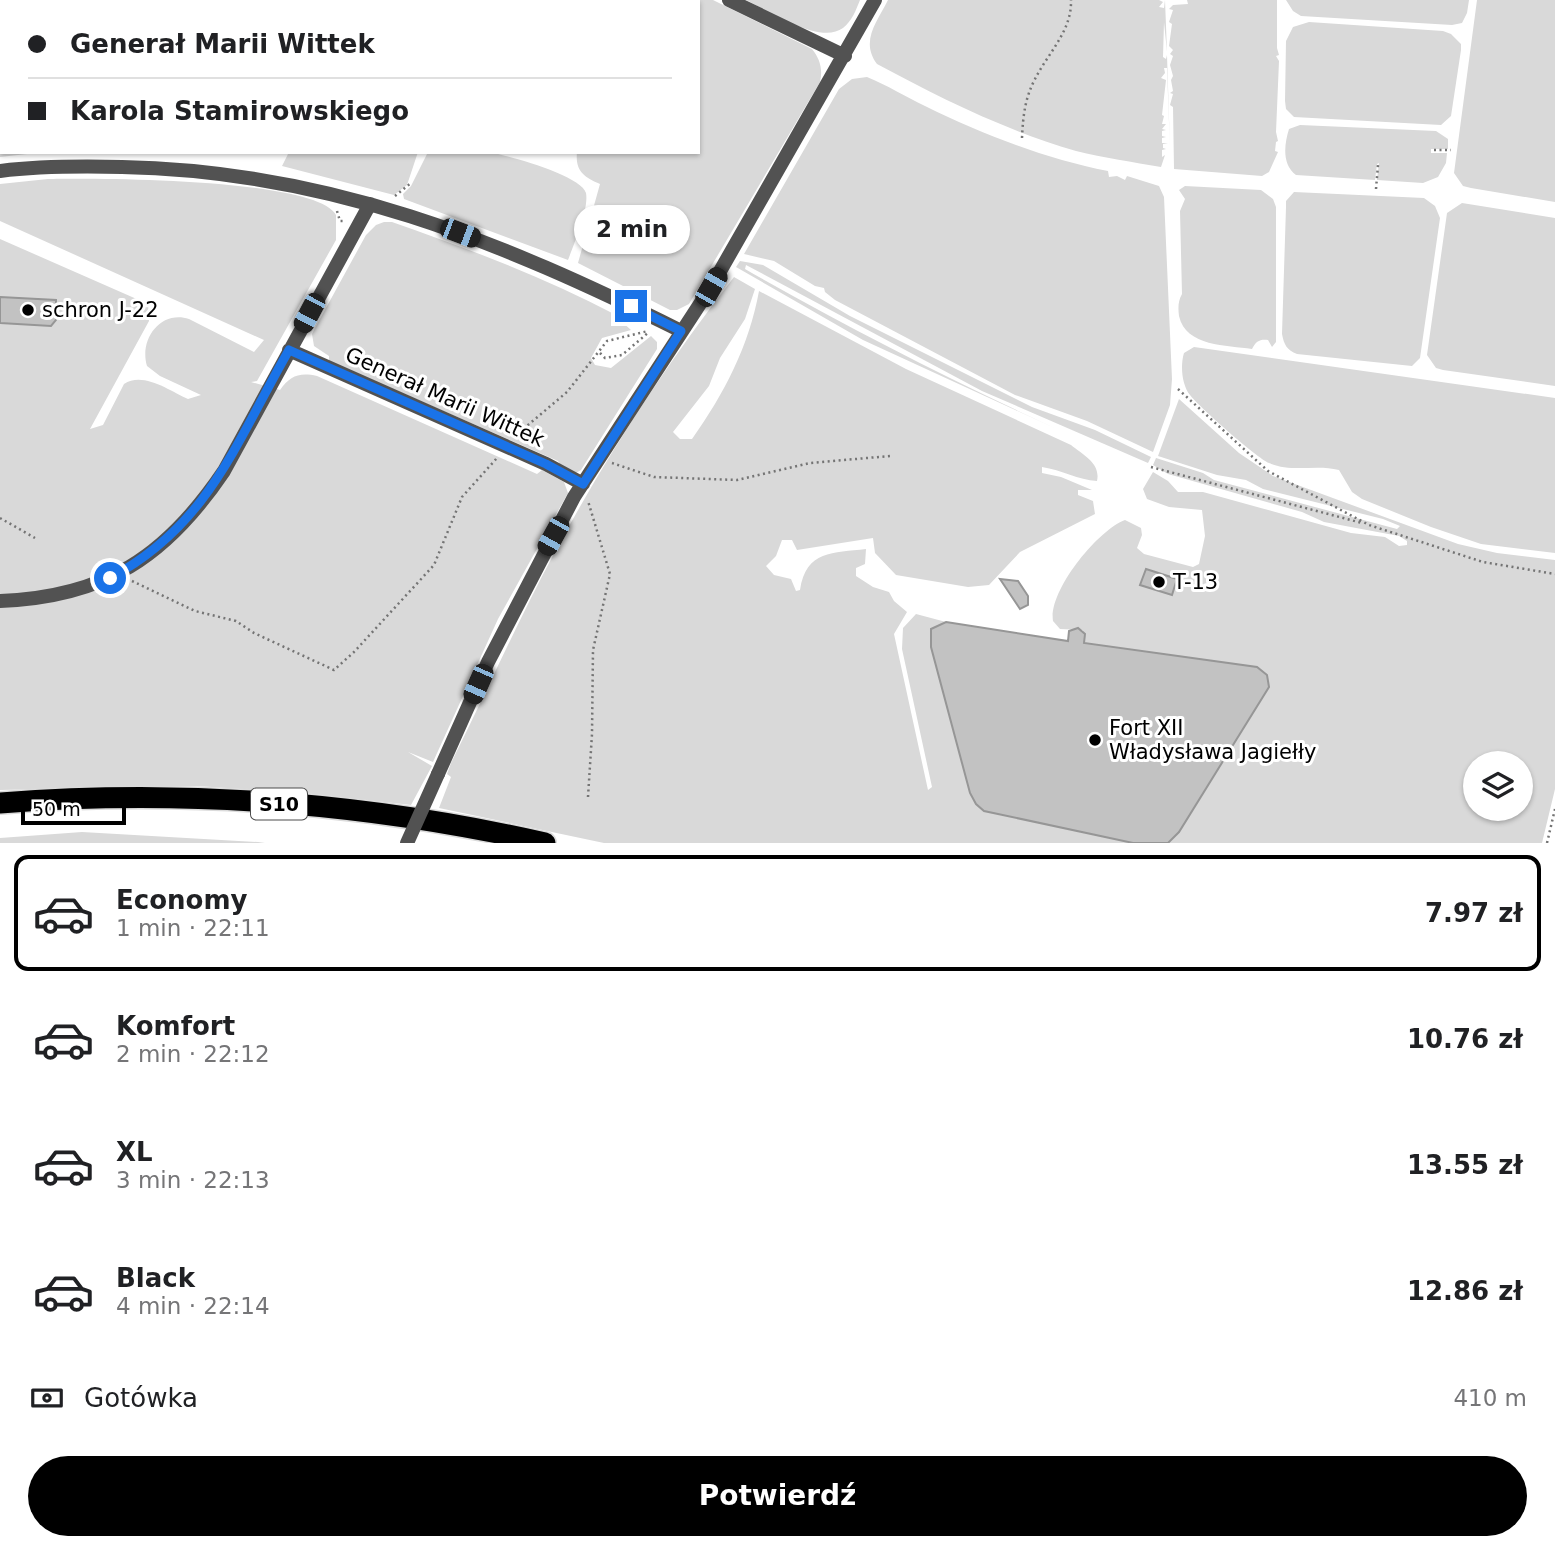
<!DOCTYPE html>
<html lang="pl">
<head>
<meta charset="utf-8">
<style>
	:root { --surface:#fff; --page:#f2f2f2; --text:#202124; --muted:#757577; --line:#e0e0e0; --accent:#000 }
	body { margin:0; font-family:"DejaVu Sans",sans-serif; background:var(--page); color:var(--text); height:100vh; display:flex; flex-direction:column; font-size:26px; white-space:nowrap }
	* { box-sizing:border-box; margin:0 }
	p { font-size:23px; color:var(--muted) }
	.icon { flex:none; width:38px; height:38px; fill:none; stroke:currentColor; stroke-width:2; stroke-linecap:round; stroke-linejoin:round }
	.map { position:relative; height:843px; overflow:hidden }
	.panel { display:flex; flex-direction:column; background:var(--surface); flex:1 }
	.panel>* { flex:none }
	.banner { position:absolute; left:0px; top:0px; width:700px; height:154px; box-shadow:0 2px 5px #0004; display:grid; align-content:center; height:154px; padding:0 28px; background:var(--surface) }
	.tools { position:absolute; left:1463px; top:751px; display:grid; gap:14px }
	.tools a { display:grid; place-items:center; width:70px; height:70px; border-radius:50%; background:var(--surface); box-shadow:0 2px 5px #0004; font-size:35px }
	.scale { position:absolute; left:21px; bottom:18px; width:105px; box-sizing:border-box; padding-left:7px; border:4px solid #000; border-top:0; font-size:19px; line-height:24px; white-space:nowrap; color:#000; -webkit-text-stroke:5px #fff; paint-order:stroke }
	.end { position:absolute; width:32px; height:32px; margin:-16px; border:9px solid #1a73e8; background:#fff; box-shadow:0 0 0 4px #fff }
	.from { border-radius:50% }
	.bubble { position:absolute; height:49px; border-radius:24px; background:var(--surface); box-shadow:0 2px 5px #0004; font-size:23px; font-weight:700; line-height:49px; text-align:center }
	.car { position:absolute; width:21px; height:42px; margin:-21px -10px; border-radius:9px; box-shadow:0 0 5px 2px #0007; background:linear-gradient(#222 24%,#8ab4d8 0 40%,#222 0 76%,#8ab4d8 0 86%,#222 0) }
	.banner b { display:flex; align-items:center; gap:24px; height:66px; font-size:26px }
	.banner b+b { border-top:2px solid var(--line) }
	.banner i { width:18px; height:18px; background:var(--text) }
	ul { padding:12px 0 0; list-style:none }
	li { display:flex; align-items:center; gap:21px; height:116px; margin:0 14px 10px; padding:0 14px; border:4px solid transparent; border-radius:14px }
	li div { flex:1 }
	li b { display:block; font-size:26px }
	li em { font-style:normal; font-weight:700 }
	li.selected { border-color:var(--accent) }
	li>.icon { width:63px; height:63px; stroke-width:1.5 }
	.pay { display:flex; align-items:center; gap:18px; height:77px; padding:0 28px; font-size:26px }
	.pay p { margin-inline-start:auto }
	.button { display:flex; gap:14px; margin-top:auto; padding:14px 28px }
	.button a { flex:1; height:80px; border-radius:42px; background:var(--accent); color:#fff; font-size:28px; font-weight:700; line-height:80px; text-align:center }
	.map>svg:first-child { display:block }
</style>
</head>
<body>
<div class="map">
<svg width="1555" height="843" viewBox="0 0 1555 843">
	<rect width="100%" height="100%" fill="#fff"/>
	<path fill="#d9d9d9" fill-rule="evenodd" d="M0,0H179L2,2V152H45L0,157Z
		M380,0H713L812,49C820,59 823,69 820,82L689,304L677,310H670L578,263L600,184C584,177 575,171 577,152H698V2Z
		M746,0H860C856,10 852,21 843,28C820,45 769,11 746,0Z
		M888,0H1159L1163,2L1159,7L1164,8L1165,0L1167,52L1164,22L1163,57L1166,59L1167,55L1170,150L1167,68H1164L1165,73L1161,78L1166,80L1162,115L1164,116L1162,124H1166L1162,129L1166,130L1162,131V136L1166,137L1162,138V143H1168L1163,144V148L1166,149L1162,150V157L1165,155L1161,167C1133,162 1104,158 1076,151C1007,131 940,98 877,64C860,41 877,22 888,0Z
		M1187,0H1277V48L1279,55L1276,56L1279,61L1276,132L1278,141L1276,142L1275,151L1278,152L1269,172L1262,176L1174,169L1173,107L1170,105L1173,94L1170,93L1173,91L1171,80L1173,76L1170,65L1173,56L1170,54L1173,50L1169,46L1172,24L1169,22L1173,10L1169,9L1173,5L1188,4Z
		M1286,0H1469L1467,13L1462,23L1452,25L1301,16L1293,11Z
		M1477,0H1555V202L1471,188L1463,186L1454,173Z
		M1309,22L1443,31L1451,34L1461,44V50L1451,116L1441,125L1294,117L1286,109L1285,101L1286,41L1293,27Z
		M867,77C887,85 906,97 925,106C982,134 1046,159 1108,171L1109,177L1117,176L1125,180L1127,176L1159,186L1164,197L1172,379L1170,405L1153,452L1087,421L1015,395L835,300L825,292L824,288L815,286L774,261L744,254L839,89L852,79Z
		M1300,125L1436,131L1448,139V149H1431V153H1447L1446,163L1438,177L1423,183L1377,180L1379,163L1377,164L1375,180L1296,175C1282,165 1284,145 1289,129Z
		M289,152H418L407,185L394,195L282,166Z
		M428,152C449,152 473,149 493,153C510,156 582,176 586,193C589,209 574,244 568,260L404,199L403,194L411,186Z
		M48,179C94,178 316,178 336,215V240L257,381L251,382L280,390C290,376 299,372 317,376L537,474L542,470L564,482L568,493L498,619L433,762L408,752L432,766L411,805L313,794L197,786L0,790V239L148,304L149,321L90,429L103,425L124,384C143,371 170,391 188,399L201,395L160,376L147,366C139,340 160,310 189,319L254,352L264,340L0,221V184Z
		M1185,186L1261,190L1273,199L1276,207V342L1272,347L1268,340C1260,339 1256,341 1252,349C1227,345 1186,347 1179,316C1178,308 1178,301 1182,294L1180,211L1185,199L1179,190Z
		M1294,192L1424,198L1435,206L1440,218L1420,358L1412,366L1297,354C1287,350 1284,345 1282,334L1286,207V201Z
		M1462,203L1555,218V386L1443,370L1436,368L1427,355L1447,213Z
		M384,222H392C469,249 544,277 616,315L620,311V320L631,330L602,338L591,358L595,365L611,368L651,336L657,342V349L581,470L576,473L563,468L558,461L329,361V356L314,346L312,334L315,328L366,235L376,225Z
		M740,261L763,265L850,316L1032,407L1095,430L1151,457L1148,463L982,391L746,265L745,269C848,328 953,381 1061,431L863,340L736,267Z
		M734,277L755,289L745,319L720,358L709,386L673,432L680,439H692C724,394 749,346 759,291L906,369L1071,445C1083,455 1101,463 1097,481C1078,480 1062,470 1042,467V473L1061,477L1092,490H1078V495L1093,501L1095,514L1020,552L989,585L968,587L896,575L875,553L873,538L797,550L792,540H782L776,556L766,566L774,575L791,579L796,591L800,590C806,550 833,553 866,549L865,564L856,568V576L873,587L889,592L894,601L907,612L894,634L928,790L932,787L902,649L903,628L916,614L946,622L931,629V647L970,793L976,804L984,811L1133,843H604L439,808L451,777L447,774L451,763C478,709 503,654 530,600C587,486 656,377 734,277Z
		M1194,347L1555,398V553L1481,544L1431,527L1362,499L1352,492L1339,470C1316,464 1292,473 1269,463C1257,458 1199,407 1190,395C1182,385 1180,366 1184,353Z
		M1179,399L1239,453L1273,476L1458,544L1497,553L1555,560V789L1542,843H1168L1179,832L1269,687L1267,675L1257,667L1084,643L1083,630L1060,629L1053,621C1048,591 1098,530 1125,520L1141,528L1142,535L1137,548L1144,554L1193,567L1199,564L1205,536L1202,510L1169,507L1147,499L1143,489L1153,472L1168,481L1178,492H1203L1351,533L1385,537L1399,546L1407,545V541L1399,536L1324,522L1302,512L1168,474L1153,465L1156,458L1203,473L1214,480L1397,529L1400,526L1383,519L1263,489L1246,480L1217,475L1158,456ZM1475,763H1521V808H1475Z
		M82,832L258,842L265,843H0V838Z"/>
	<path fill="#c2c2c2" stroke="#969696" stroke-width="2" d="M0,297L56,300V320L51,326L0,323Z
		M1146,569L1177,579L1172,595L1140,585Z
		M1000,579L1018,581L1028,596V605L1020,609Z
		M946,622L1068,641L1069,631L1078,628L1085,634L1084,643L1257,667L1267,675L1269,687L1179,832L1168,843H1133L984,811L976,804L970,793L931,647V629Z"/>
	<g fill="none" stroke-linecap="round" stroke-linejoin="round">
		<g stroke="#dbdbdb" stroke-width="24">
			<path id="highway" d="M0,803C182,789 368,803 545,843"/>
		</g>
		<path stroke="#747474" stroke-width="2.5" stroke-dasharray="2 3.5" stroke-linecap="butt" d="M514,2V0
			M1022,138C1023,116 1025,98 1035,79C1048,53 1072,31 1071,0
			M1434,150H1451
			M1376,189L1378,165
			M395,196L411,183
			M337,211L340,221H344
			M600,353L605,358L622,355L649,332
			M1178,389L1268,471L1369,525L1483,562L1555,574
			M515,436L567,392L607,341L648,331
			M612,463L654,477L737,480L810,463L890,456
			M1151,467L1362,523
			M0,518L35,538
			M132,581L195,611L236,621L254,633L334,670L354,652L434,565L462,497L497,458
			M588,797L592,734L593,650L610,574L588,501
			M1547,843L1555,809"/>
		<path stroke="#525252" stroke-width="14" d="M729,0L845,56
			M0,171C40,166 81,166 122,167C329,171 498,240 681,331
			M289,350L546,464L583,484
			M0,601C105,597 166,557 224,471L370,204
			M438,774L488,662L574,497L711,287L875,0"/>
		<use href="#highway" stroke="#000" stroke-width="21"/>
		<path stroke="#525252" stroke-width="14" d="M407,843L438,774"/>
	</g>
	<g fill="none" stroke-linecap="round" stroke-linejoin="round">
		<path stroke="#1a73e8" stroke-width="9" d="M110,578C209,525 236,442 289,350L546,464L583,484L681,331L631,306"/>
	</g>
	<g fill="#000" stroke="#fff" stroke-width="2.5">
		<circle cx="28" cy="310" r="7"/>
		<circle cx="1159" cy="582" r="7"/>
		<circle cx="1095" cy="740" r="7"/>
	</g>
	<g text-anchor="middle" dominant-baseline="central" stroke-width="6" stroke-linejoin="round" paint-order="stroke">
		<rect fill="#fff" stroke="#4c4c4c" stroke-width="2" x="251" y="788.5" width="56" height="31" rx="5"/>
		<g font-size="19" font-weight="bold" fill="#000">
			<text x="279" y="804">S10</text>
		</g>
		<g font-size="21" fill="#000" stroke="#fff" text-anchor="start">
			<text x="42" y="310">schron J-22</text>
			<text x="1173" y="582">T-13</text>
			<text x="1109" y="728">Fort XII<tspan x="1109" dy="24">Władysława Jagiełły</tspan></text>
		</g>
		<g font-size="21" fill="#000" stroke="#fff">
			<text transform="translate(445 397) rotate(24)">Generał Marii Wittek</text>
		</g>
	</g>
</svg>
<div class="tools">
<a><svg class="icon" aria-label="layers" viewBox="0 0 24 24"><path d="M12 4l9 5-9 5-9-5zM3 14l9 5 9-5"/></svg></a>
</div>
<div class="scale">50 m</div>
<i class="end from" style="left:110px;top:578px"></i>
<i class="end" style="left:631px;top:306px"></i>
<div class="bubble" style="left:574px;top:205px;width:116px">2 min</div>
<i class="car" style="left:460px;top:233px;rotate:111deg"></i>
<i class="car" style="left:711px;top:287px;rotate:30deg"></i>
<i class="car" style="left:309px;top:313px;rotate:208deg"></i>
<i class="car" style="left:553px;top:536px;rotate:209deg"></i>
<i class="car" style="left:478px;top:684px;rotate:204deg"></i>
<div class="banner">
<b><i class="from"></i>Generał Marii Wittek</b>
<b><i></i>Karola Stamirowskiego</b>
</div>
</div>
<section class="panel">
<ul>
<li class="selected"><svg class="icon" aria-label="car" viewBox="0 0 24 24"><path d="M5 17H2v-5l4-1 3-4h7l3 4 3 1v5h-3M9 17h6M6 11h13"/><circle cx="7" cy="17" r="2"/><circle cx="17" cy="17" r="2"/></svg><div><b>Economy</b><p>1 min · 22:11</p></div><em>7.97 zł</em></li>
<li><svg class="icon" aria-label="car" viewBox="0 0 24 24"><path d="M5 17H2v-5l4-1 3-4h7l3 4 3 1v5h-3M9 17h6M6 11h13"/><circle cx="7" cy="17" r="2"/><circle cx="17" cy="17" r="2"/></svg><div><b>Komfort</b><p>2 min · 22:12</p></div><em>10.76 zł</em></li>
<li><svg class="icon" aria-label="car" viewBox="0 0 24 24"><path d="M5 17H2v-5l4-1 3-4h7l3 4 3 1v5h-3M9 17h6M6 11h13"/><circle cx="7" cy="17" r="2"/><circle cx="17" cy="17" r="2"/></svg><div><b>XL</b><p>3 min · 22:13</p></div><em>13.55 zł</em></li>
<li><svg class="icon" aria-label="car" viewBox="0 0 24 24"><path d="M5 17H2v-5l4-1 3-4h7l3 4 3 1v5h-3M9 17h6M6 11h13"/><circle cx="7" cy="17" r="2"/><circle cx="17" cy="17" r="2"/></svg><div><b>Black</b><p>4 min · 22:14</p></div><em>12.86 zł</em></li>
</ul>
<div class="pay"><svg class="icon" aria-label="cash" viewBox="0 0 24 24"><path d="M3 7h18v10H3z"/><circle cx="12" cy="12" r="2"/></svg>Gotówka<p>410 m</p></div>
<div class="button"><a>Potwierdź</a></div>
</section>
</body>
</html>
